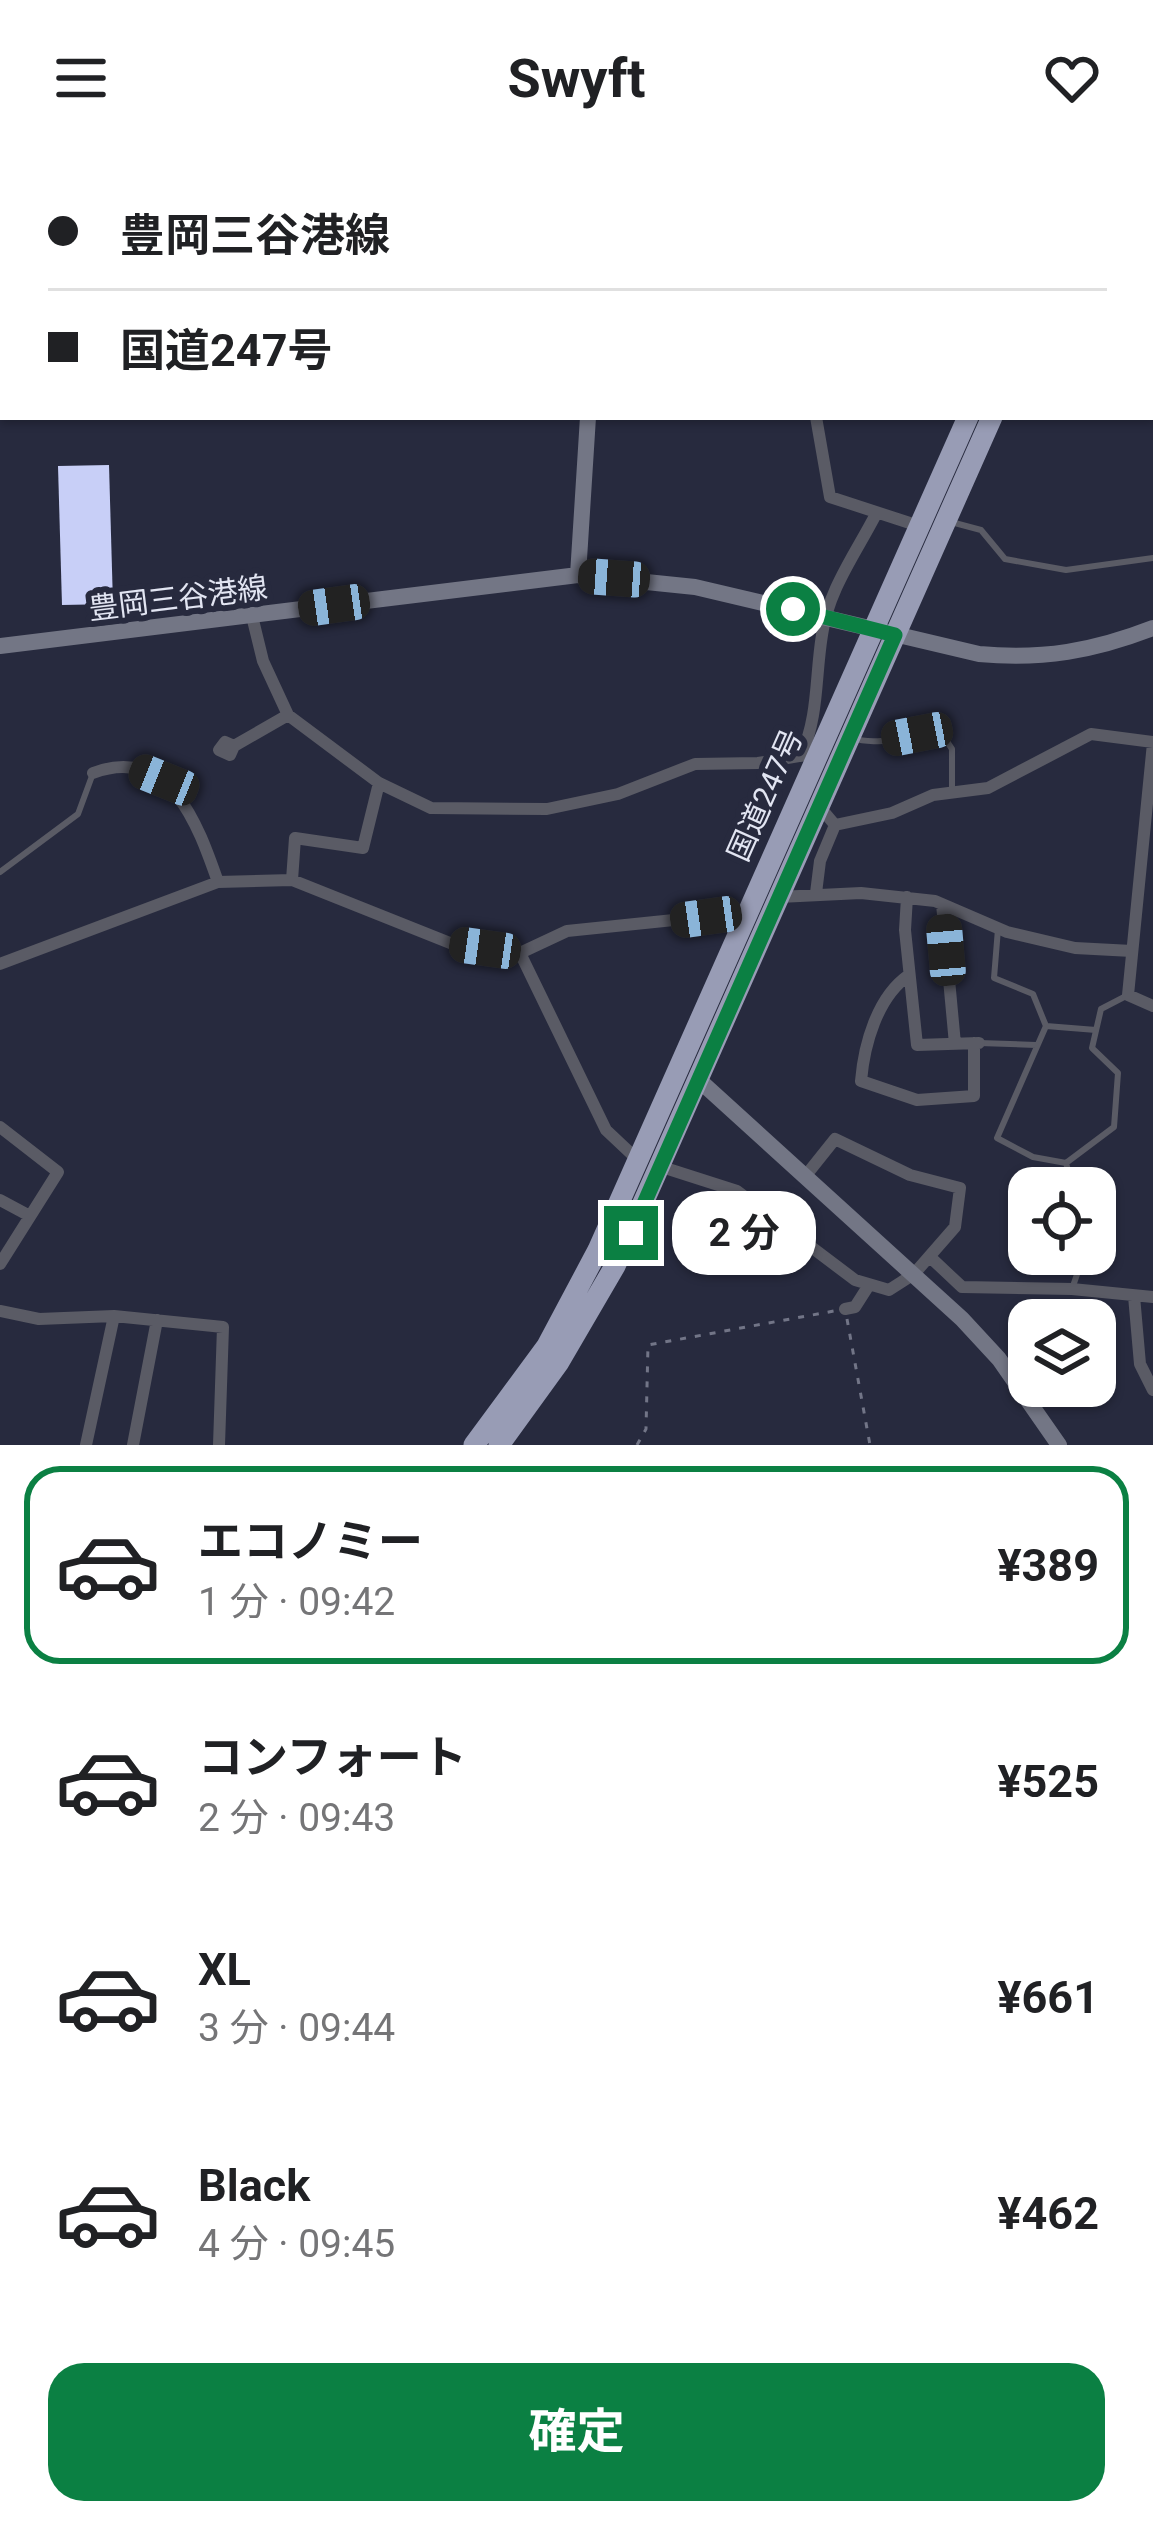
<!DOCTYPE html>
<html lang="ja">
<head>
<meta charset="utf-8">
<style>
	:root { --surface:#fff; --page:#f2f2f2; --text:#202124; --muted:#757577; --line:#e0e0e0; --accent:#0b8043 }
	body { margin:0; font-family:Roboto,"Noto Sans JP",sans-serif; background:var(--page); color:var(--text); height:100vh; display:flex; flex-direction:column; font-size:45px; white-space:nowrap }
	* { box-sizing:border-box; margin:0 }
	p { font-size:39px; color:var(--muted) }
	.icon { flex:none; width:66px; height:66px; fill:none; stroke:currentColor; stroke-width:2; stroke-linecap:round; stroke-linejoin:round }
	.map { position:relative; height:1289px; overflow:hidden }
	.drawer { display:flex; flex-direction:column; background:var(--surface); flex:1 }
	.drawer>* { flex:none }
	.hud { position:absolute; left:0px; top:0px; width:1155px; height:264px; box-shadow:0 3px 9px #0004; display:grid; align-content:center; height:264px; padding:0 48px; background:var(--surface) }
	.controls { position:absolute; left:1008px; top:1011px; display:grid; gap:24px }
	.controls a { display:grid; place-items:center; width:108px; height:108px; border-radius:24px; background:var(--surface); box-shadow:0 3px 9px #0004; font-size:60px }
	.end { position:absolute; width:54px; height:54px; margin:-27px; border:15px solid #0b8043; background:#fff; box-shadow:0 0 0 6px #fff }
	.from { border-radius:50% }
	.bubble { position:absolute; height:84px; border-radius:36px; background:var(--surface); box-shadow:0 3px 9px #0004; font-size:39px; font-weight:700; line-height:84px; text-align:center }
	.car { position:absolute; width:36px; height:72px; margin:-36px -18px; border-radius:15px; box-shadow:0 0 9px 3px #0007; background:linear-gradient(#222 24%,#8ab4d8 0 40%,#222 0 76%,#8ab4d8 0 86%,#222 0) }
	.hud b { display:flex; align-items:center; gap:42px; height:114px; font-size:45px }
	.hud b+b { border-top:3px solid var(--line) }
	.hud i { width:30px; height:30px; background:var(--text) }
	ul { padding:21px 0 0; list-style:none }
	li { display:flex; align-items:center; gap:36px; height:198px; margin:0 24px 18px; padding:0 24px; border:6px solid transparent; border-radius:36px }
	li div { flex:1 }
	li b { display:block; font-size:45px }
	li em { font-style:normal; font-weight:700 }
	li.selected { border-color:var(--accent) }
	li>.icon { width:108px; height:108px; stroke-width:1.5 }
	.action { display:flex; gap:24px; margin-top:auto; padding:24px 48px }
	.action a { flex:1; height:138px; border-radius:36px; background:var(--accent); color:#fff; font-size:48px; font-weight:700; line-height:138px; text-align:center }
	header { display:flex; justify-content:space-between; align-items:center; height:156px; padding:0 48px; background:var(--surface); font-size:54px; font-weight:700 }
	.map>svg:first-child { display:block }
</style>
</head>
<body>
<header><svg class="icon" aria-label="menu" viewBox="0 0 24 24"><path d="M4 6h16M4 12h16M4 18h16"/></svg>Swyft<svg class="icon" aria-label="heart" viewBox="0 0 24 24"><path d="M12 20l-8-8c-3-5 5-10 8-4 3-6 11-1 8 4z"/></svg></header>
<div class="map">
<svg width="1153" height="1289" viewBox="0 0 1153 1289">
	<rect width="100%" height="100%" fill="#272a3e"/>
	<path fill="#c8cff7" d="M109,309L113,448L62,449L58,310Z"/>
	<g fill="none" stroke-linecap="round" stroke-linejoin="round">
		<path stroke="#727587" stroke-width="3" stroke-dasharray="6 9" stroke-linecap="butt" d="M847,1163L870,1289
			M637,1289L646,1273L648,1189L834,1155"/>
		<path stroke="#5a5b65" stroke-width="6" d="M1152,175H1153
			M951,366L981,374L1005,403L1066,414L1153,402
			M853,582C877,591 912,577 946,584L952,593V636
			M0,716L78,658L92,620
			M998,773L994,822L1033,838L1046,870L997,982L1033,1001L1066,1007
			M1046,870L1096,874
			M979,887L1036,889
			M1073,1032L1066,1007L1114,971L1118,917L1092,892L1101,853L1128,839
			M1072,1133L1084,1098"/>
		<path stroke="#5a5b65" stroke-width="12" d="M818,0L819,3
			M22,3L23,0
			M1127,3L1129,0
			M0,96L3,83
			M1152,106L1153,105
			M816,261L830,341L919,370
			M252,460L263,505L288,559L379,627L431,652L547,653L618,638L695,608L758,607L817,597
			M1153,587L1128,839L1153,850
			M234,590L225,586L219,594L230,599L234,590L288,559
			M801,600C819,559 815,522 822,479C828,434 856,397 876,358
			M93,617C170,588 198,669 218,726
			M835,669L892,657L933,639L988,632L1091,578L1153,586
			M292,724L295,682L363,692L379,627
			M816,737L820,705L835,669L819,650
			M779,741L861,737L935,745L1007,776L1075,792L1132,795
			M907,741L905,774L917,889L979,887
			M942,748L955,888
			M520,797L606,974L640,1006
			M0,808L218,726L292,724L450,787L520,797L567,775L732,758L742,764
			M909,819C877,841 864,889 861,925L917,944L974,940V887
			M0,971L58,1016L0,1108
			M662,1011L737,1035L855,1124L889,1134L914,1118L955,1071L960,1032L910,1019L835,983L807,1018
			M0,1044L28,1059
			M930,1101L962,1131L1072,1133L1153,1141
			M1134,1140L1140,1208L1153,1234
			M845,1153L855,1151L869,1129
			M0,1155L39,1163L114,1160L223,1171L219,1289
			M86,1289L114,1160
			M133,1289L157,1164"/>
		<path stroke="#737685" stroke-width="16" d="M603,3V0
			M578,419L588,261
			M0,490L578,419L695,431L979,498C1042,504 1094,495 1153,472
			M700,925L962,1163L999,1203L1059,1289"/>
		<path stroke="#989cb5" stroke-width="21" d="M1083,3L1084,0
			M1105,3L1106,0
			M474,1289L547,1190L598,1094L968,261
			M499,1289L559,1206L615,1110L992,261"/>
		<g stroke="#9396a6" stroke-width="8">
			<path id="rail" d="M39,3L40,0
				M0,170L3,156
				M0,218L3,203"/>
		</g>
		<use href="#rail" stroke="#272a3e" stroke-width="3" stroke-dasharray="9" stroke-linecap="butt"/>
	</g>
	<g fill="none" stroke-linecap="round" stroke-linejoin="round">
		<path stroke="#0b8043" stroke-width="15" d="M631,1077L895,479L793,453"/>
	</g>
	<g text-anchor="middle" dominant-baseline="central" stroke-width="12" stroke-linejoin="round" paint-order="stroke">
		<g font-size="30" fill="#e2e5f2" stroke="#272a3e">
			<text transform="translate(178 442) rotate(-7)">豊岡三谷港線</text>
			<text transform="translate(765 639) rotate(-66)">国道247号</text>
		</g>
	</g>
</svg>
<div class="controls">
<a><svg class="icon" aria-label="locate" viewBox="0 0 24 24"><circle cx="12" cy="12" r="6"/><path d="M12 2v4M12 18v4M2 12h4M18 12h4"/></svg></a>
<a><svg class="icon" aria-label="layers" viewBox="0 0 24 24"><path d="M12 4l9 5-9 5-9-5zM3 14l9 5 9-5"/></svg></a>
</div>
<i class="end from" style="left:793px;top:453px"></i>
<i class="end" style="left:631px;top:1077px"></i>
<div class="bubble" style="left:672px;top:1035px;width:144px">2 分</div>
<i class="car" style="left:614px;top:422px;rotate:274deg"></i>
<i class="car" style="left:334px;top:449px;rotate:262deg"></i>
<i class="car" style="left:917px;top:578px;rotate:259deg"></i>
<i class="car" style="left:164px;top:624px;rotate:292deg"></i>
<i class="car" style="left:706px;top:761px;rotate:262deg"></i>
<i class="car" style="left:485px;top:792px;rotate:278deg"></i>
<i class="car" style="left:946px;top:794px;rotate:355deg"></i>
<div class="hud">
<b><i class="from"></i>豊岡三谷港線</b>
<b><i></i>国道247号</b>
</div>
</div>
<section class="drawer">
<ul>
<li class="selected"><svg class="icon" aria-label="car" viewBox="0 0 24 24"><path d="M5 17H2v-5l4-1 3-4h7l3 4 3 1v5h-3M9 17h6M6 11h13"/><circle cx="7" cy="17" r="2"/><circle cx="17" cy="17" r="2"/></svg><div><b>エコノミー</b><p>1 分 · 09:42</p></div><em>¥389</em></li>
<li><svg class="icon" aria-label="car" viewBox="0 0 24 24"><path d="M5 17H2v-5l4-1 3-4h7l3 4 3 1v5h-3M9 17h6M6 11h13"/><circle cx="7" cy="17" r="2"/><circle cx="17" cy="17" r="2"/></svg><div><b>コンフォート</b><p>2 分 · 09:43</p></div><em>¥525</em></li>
<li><svg class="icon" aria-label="car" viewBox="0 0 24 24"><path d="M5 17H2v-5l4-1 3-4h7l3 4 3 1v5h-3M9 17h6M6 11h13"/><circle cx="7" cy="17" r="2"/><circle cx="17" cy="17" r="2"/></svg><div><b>XL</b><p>3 分 · 09:44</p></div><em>¥661</em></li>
<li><svg class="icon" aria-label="car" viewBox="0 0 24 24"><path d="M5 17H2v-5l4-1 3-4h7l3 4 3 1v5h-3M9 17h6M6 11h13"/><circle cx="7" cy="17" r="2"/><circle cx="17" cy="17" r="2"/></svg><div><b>Black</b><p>4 分 · 09:45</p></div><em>¥462</em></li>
</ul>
<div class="action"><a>確定</a></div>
</section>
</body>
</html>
